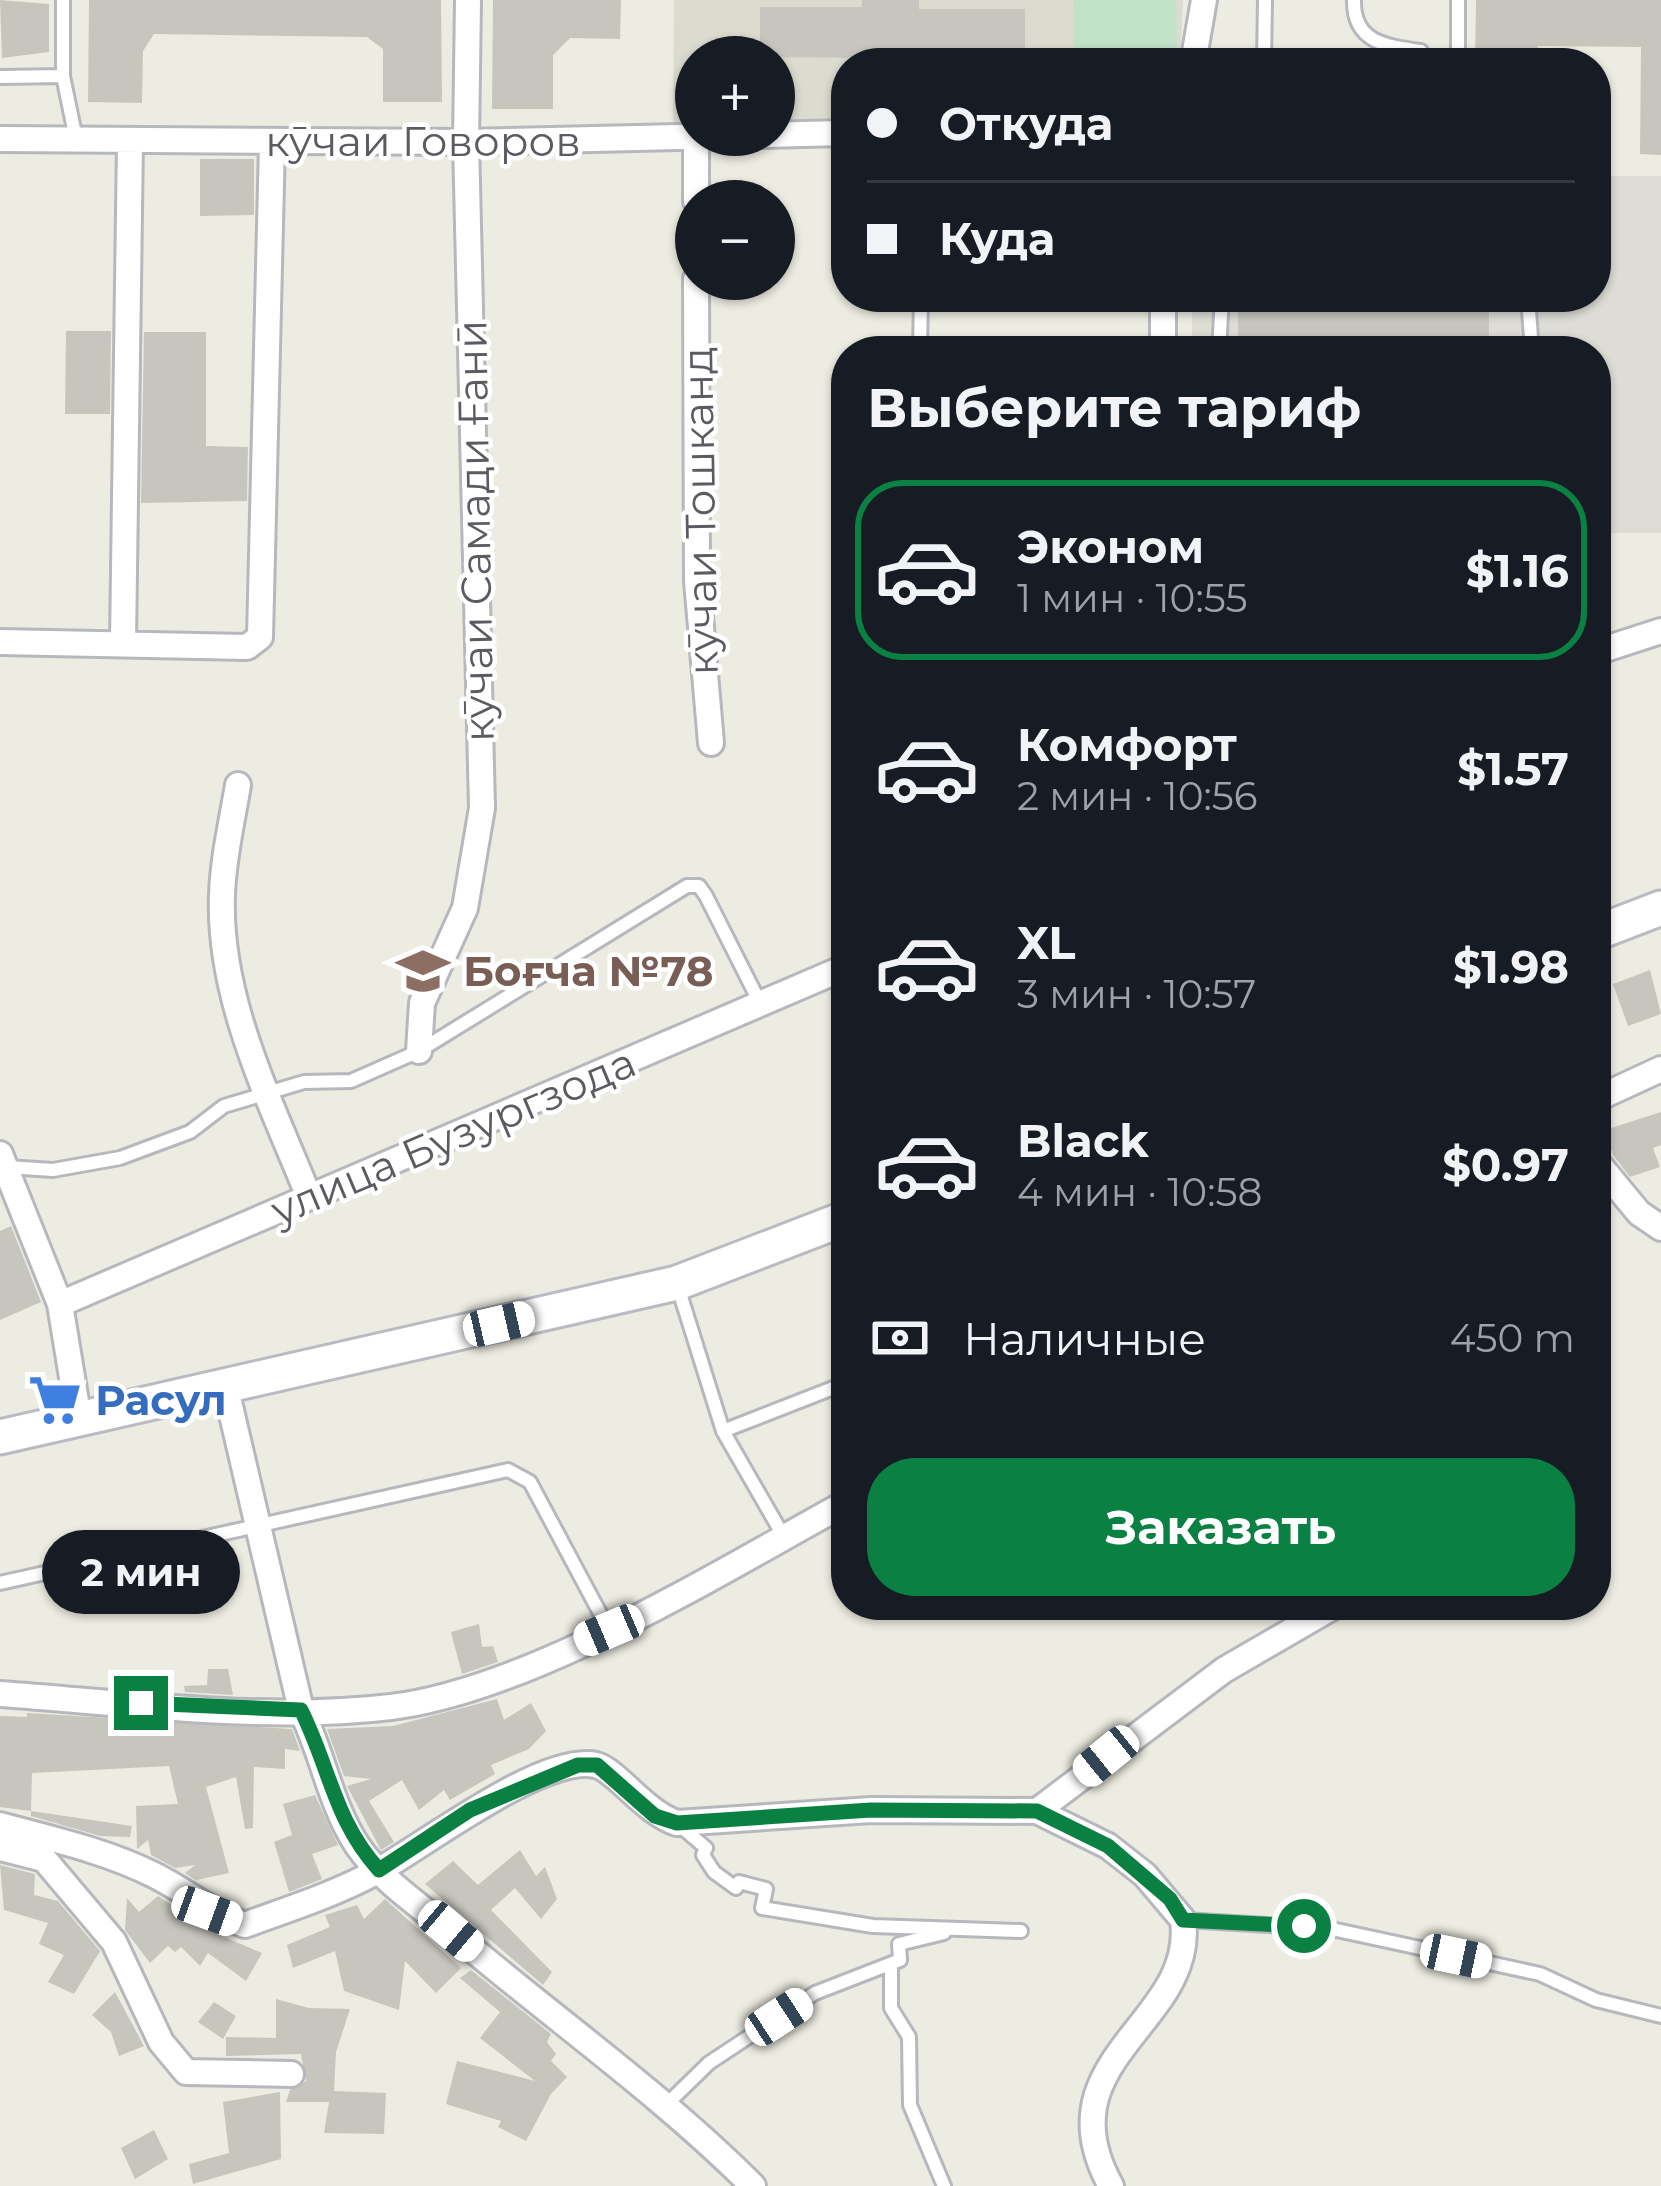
<!DOCTYPE html>
<html lang="ru">
<head>
<meta charset="utf-8">
<style>
	:root { --surface:#171b24; --page:#242831; --text:#f1f3f6; --muted:#9ea1a6; --line:#363941; --accent:#0b8043 }
	body { margin:0; font-family:Montserrat,sans-serif; background:var(--page); color:var(--text); height:100vh; display:flex; flex-direction:column; font-size:45px; white-space:nowrap }
	* { box-sizing:border-box; margin:0 }
	p { font-size:39px; color:var(--muted) }
	.icon { flex:none; width:66px; height:66px; fill:none; stroke:currentColor; stroke-width:2; stroke-linecap:round; stroke-linejoin:round }
	.map { position:relative; flex:1; overflow:hidden }
	.side { position:absolute; left:831px; top:336px; width:780px; height:1284px; display:flex; flex-direction:column; background:var(--surface); border-radius:48px; box-shadow:0 3px 9px #0004 }
	.side>* { flex:none }
	.banner { position:absolute; left:831px; top:48px; width:780px; height:264px; border-radius:48px; box-shadow:0 3px 9px #0004; display:grid; align-content:center; height:264px; padding:0 36px; background:var(--surface) }
	.fabs { position:absolute; left:675px; top:36px; display:grid; gap:24px }
	.fabs a { display:grid; place-items:center; width:120px; height:120px; border-radius:50%; background:var(--surface); box-shadow:0 3px 9px #0004; font-size:60px }
	.end { position:absolute; width:54px; height:54px; margin:-27px; border:15px solid #0b8043; background:#fff; box-shadow:0 0 0 6px #fff }
	.from { border-radius:50% }
	.bubble { position:absolute; height:84px; border-radius:42px; background:var(--surface); box-shadow:0 3px 9px #0004; font-size:39px; font-weight:700; line-height:84px; text-align:center }
	.car { position:absolute; width:36px; height:72px; margin:-36px -18px; border-radius:15px; box-shadow:0 0 9px 3px #0007; background:linear-gradient(#fff 24%,#345 0 40%,#fff 0 76%,#345 0 86%,#fff 0) }
	.banner b { display:flex; align-items:center; gap:42px; height:114px; font-size:45px }
	.banner b+b { border-top:3px solid var(--line) }
	.banner i { width:30px; height:30px; background:var(--text) }
	ul { padding:0; list-style:none }
	li { display:flex; align-items:center; gap:36px; height:180px; margin:0 24px 18px; padding:0 12px; border:6px solid transparent; border-radius:48px }
	li div { flex:1 }
	li b { display:block; font-size:45px }
	li em { font-style:normal; font-weight:700 }
	li.active { border-color:var(--accent) }
	li>.icon { width:108px; height:108px; stroke-width:1.5 }
	h2 { padding:0 36px; font-size:54px; line-height:144px }
	.pay { display:flex; align-items:center; gap:30px; height:132px; padding:0 36px; font-size:45px }
	.pay p { margin-inline-start:auto }
	.action { display:flex; gap:24px; margin-top:auto; padding:24px 36px }
	.action a { flex:1; height:138px; border-radius:48px; background:var(--accent); color:#fff; font-size:48px; font-weight:700; line-height:138px; text-align:center }
	.map>svg:first-child { display:block }
</style>
</head>
<body>
<div class="map">
<svg width="1661" height="2186" viewBox="0 0 1661 2186">
	<rect width="100%" height="100%" fill="#ecece2"/>
	<path fill="#ddddd6" d="M1596,176H1661V533H1596V351H1192V297H1596Z"/>
	<path fill="#dbdbd0" d="M674,0H1183L1180,63H846V129L774,130V57H696V131H673Z"/>
	<path fill="#c0e2c7" d="M1073,0H1176L1177,63H1074Z"/>
	<path fill="#c7c6be" d="M0,0L49,4V52L2,58Z
		M89,0H441L442,102H383V49L367,37L154,34L143,51L142,103L88,102Z
		M493,0H621L620,39L570,38L553,55V109H492Z
		M862,0H919V9H1025V59L760,57V7H862Z
		M1476,0H1661V155L1640,154L1641,47L1538,46V63H1475Z
		M200,159H254V215L200,216Z
		M1238,297H1489V351H1238Z
		M66,331H111L110,414H65Z
		M144,332H206V446L248,447L247,501L141,503Z
		M1650,970L1661,1014L1628,1026L1613,984Z
		M1661,1112V1145L1653,1148L1660,1167L1630,1177L1613,1155L1605,1130Z
		M11,1226L41,1302L0,1320V1231Z
		M479,1624L482,1647L493,1646L498,1662L462,1674L451,1632Z
		M208,1669H228L233,1695L185,1692L184,1686L207,1685Z
		M497,1699L504,1720L531,1703L546,1731L529,1749L491,1765L495,1774L450,1800L444,1790L419,1810L402,1780L369,1801L394,1842L381,1850L347,1786L371,1779L344,1776L327,1729L393,1726Z
		M27,1713L292,1729L300,1751L285,1749V1769L254,1767L253,1828L245,1829L236,1777L206,1787L229,1873L196,1880L185,1873L195,1865L175,1868L151,1855L148,1840L137,1849L136,1806L178,1804L169,1766L32,1773L31,1811L0,1807V1716L27,1717Z
		M315,1795L338,1845L312,1854L322,1879L289,1892L274,1842L292,1835L283,1804Z
		M31,1811L132,1826L130,1837L100,1836L31,1816Z
		M520,1850L536,1876L545,1867L557,1899L541,1919L515,1888L491,1910L552,1972L543,1985L425,1884L453,1861L478,1885Z
		M0,1865L35,1874L34,1895L58,1901L100,1951L74,1994L48,1982L64,1955L39,1944L48,1923L4,1910Z
		M158,1896L217,1934L262,1953L246,1981L208,1953L200,1966L181,1947L175,1952L168,1946L150,1963L125,1930L127,1898L139,1912Z
		M385,1899L461,1968L436,1993L405,1961L399,2010L344,1991L335,1951L293,1968L287,1945L330,1927L325,1915L357,1905L364,1919Z
		M471,1970L551,2034L547,2042L556,2054L551,2061L567,2077L551,2094L526,2141L498,2127L501,2121L446,2104L457,2061L535,2081L480,2038L500,2012L460,1978Z
		M115,1992L144,2046L119,2056L111,2032L92,2015Z
		M276,1999L309,2008L350,2009L336,2052L334,2091L386,2093L384,2134L324,2133L329,2102H286L290,2090L306,2081L301,2054L226,2056V2037L276,2038Z
		M214,2002L236,2016L223,2039L198,2022Z
		M280,2092L281,2159L193,2184L189,2164L229,2153L223,2102Z
		M154,2130L168,2159L135,2179L121,2148Z"/>
	<g fill="none" stroke-linecap="round" stroke-linejoin="round">
		<g stroke="#b7b8bd" stroke-width="18">
			<path id="service" d="M63,0V76L76,139
				M1354,0C1353,42 1385,46 1421,51
				M1264,63L1265,0
				M1458,63V0
				M0,77L63,76
				M1528,297L1532,351
				M920,351L921,297
				M1219,351L1222,297
				M7,1167L53,1170L120,1158L190,1132L224,1106L304,1082L351,1081L419,1051L687,886H699L706,896L761,1005
				M677,1284L723,1431L784,1537
				M723,1431L846,1383
				M0,1583L508,1470L530,1482L609,1630
				M678,1824L706,1848L703,1855L714,1872L736,1888L739,1882L766,1889L762,1908L873,1926L1021,1931
				M1184,1920L1332,1929L1540,1974L1596,2000L1661,2016
				M891,1965V2008L909,2037L910,2105L944,2186
				M666,2105L709,2063L815,1993L900,1960L899,1944L944,1933"/>
		</g>
		<g stroke="#b7b8bd" stroke-width="30">
			<path id="minor" d="M1193,63L1204,0
				M696,138V201
				M0,139L466,142L846,133
				M696,279L697,581L711,743
				M1163,351V297
				M0,642L247,647L260,637L272,143
				M123,642L130,141
				M1596,652L1661,631
				M238,785C232,821 223,859 222,895C218,1000 271,1102 309,1197
				M419,1051L422,1003L465,908L482,808L466,142L468,0
				M1596,1099L1661,1069
				M0,1154L60,1304L79,1420
				M1596,1161L1639,1213L1661,1228
				M60,1304L846,967
				M226,1389L301,1710C323,1754 330,1804 357,1845C382,1882 425,1909 459,1938C557,2021 662,2095 753,2186
				M0,1694C127,1703 264,1722 391,1707C531,1690 721,1571 846,1503
				M1037,1811L1224,1670L1336,1605
				M0,1825C52,1839 106,1851 154,1875C186,1891 211,1912 245,1925C288,1909 333,1895 374,1873C421,1848 543,1753 596,1765C616,1770 644,1812 677,1823L871,1810L1037,1811L1108,1846L1145,1875L1183,1920C1197,2023 1040,2059 1111,2186
				M0,1848L44,1859L114,1942L161,2042L186,2072L291,2074"/>
		</g>
		<g stroke="#babbc2" stroke-width="39">
			<path id="secondary" d="M1596,933L1661,908
				M0,1437L677,1283L846,1218"/>
		</g>
		<use href="#service" stroke="#fff" stroke-width="12"/>
		<use href="#minor" stroke="#fff" stroke-width="24"/>
		<use href="#secondary" stroke="#fff" stroke-width="33"/>
	</g>
	<g fill="none" stroke-linecap="round" stroke-linejoin="round">
		<path stroke="#0b8043" stroke-width="15" d="M141,1703L301,1710C330,1768 334,1820 379,1870L470,1810L578,1765H597L655,1816L677,1823L871,1810L1037,1811L1108,1846L1170,1899L1183,1920L1304,1926"/>
	</g>
	<defs>
		<g id="school-bare" transform="scale(4.14)"><path d="M0-5L7-2L0 1L-7-2ZM-4 1L0 2.5L4 1V4Q0 6-4 4Z" fill="#8d6e63" stroke="#fff" stroke-width="2.5" paint-order="stroke"/></g>
		<g id="supermarket-bare" transform="scale(4.14)"><path d="M-6-5.5h2.5l.6 2H6L4.5 2H-2.5L-4.4-4H-6ZM-1.5 3.2a1.3 1.3 0 1 0 .1 0ZM3 3.2a1.3 1.3 0 1 0 .1 0Z" fill="#3f7fe0" stroke="#fff" stroke-width="2.5" paint-order="stroke"/></g>
	</defs>
	<g fill-rule="evenodd">
		<use href="#school-bare" x="423" y="971"/>
		<use href="#supermarket-bare" x="55" y="1400"/>
	</g>
	<g text-anchor="middle" dominant-baseline="central" stroke-width="9" stroke-linejoin="round" paint-order="stroke">
		<g font-size="42" fill="#5a5c61" stroke="#fff">
			<text x="423" y="141">кӯчаи Говоров</text>
			<text transform="translate(700 511) rotate(-91)">кӯчаи Тошканд</text>
			<text transform="translate(475 531) rotate(-91)">кӯчаи Самади Ғанӣ</text>
			<text transform="translate(453 1136) rotate(-23)">улица Бузургзода</text>
		</g>
		<g font-size="42" font-weight="bold" fill="#785e54" stroke="#fff" text-anchor="start">
			<text x="463" y="971">Боғча №78</text>
		</g>
		<g font-size="42" font-weight="bold" fill="#366cbe" stroke="#fff" text-anchor="start">
			<text x="95" y="1400">Расул</text>
		</g>
	</g>
</svg>
<div class="fabs">
<a>+</a>
<a>−</a>
</div>
<i class="end from" style="left:1304px;top:1926px"></i>
<i class="end" style="left:141px;top:1703px"></i>
<div class="bubble" style="left:42px;top:1530px;width:198px">2 мин</div>
<i class="car" style="left:499px;top:1324px;rotate:77deg"></i>
<i class="car" style="left:609px;top:1630px;rotate:247deg"></i>
<i class="car" style="left:1106px;top:1756px;rotate:231deg"></i>
<i class="car" style="left:207px;top:1911px;rotate:110deg"></i>
<i class="car" style="left:451px;top:1931px;rotate:130deg"></i>
<i class="car" style="left:1456px;top:1956px;rotate:102deg"></i>
<i class="car" style="left:779px;top:2017px;rotate:57deg"></i>
<div class="banner">
<b><i class="from"></i>Откуда</b>
<b><i></i>Куда</b>
</div>
<section class="side">
<h2>Выберите тариф</h2>
<ul>
<li class="active"><svg class="icon" aria-label="car" viewBox="0 0 24 24"><path d="M5 17H2v-5l4-1 3-4h7l3 4 3 1v5h-3M9 17h6M6 11h13"/><circle cx="7" cy="17" r="2"/><circle cx="17" cy="17" r="2"/></svg><div><b>Эконом</b><p>1 мин · 10:55</p></div><em>$1.16</em></li>
<li><svg class="icon" aria-label="car" viewBox="0 0 24 24"><path d="M5 17H2v-5l4-1 3-4h7l3 4 3 1v5h-3M9 17h6M6 11h13"/><circle cx="7" cy="17" r="2"/><circle cx="17" cy="17" r="2"/></svg><div><b>Комфорт</b><p>2 мин · 10:56</p></div><em>$1.57</em></li>
<li><svg class="icon" aria-label="car" viewBox="0 0 24 24"><path d="M5 17H2v-5l4-1 3-4h7l3 4 3 1v5h-3M9 17h6M6 11h13"/><circle cx="7" cy="17" r="2"/><circle cx="17" cy="17" r="2"/></svg><div><b>XL</b><p>3 мин · 10:57</p></div><em>$1.98</em></li>
<li><svg class="icon" aria-label="car" viewBox="0 0 24 24"><path d="M5 17H2v-5l4-1 3-4h7l3 4 3 1v5h-3M9 17h6M6 11h13"/><circle cx="7" cy="17" r="2"/><circle cx="17" cy="17" r="2"/></svg><div><b>Black</b><p>4 мин · 10:58</p></div><em>$0.97</em></li>
</ul>
<div class="pay"><svg class="icon" aria-label="cash" viewBox="0 0 24 24"><path d="M3 7h18v10H3z"/><circle cx="12" cy="12" r="2"/></svg>Наличные<p>450 m</p></div>
<div class="action"><a>Заказать</a></div>
</section>
</div>
</body>
</html>
